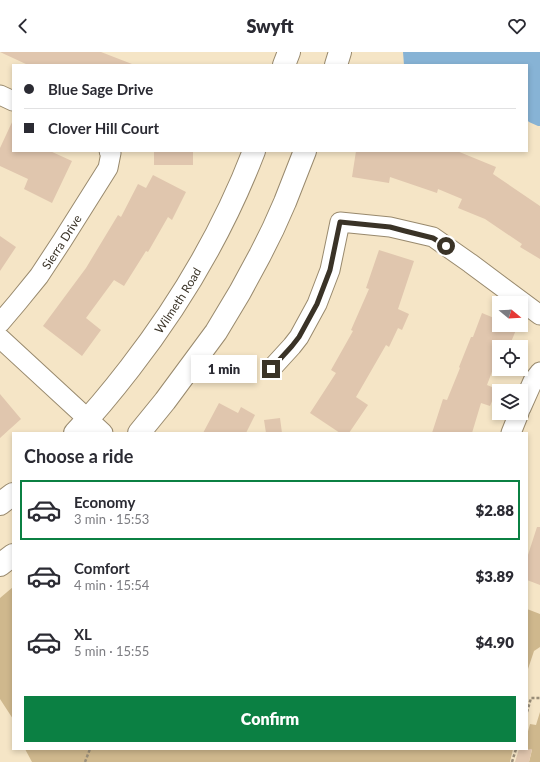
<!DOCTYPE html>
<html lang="en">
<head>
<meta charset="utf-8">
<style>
	:root { --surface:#fff; --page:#f7f7f7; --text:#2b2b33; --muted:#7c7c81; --line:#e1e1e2; --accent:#0b8043 }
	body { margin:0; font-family:Lato,sans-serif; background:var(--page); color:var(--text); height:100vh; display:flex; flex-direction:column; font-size:15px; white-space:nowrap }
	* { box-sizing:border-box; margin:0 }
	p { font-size:13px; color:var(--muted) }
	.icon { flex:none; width:22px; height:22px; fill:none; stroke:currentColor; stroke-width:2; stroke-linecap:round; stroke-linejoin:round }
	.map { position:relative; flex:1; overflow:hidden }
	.panel { position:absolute; left:12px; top:380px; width:516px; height:318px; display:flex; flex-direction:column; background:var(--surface); border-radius:0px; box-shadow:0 2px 6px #0003 }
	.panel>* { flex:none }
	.hud { position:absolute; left:12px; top:12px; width:516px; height:88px; border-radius:0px; box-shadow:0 2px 6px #0003; display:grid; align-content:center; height:88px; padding:0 12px; background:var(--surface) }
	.needle { width:26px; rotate:108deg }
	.fabs { position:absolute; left:492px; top:244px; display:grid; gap:8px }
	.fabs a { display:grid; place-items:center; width:36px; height:36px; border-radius:0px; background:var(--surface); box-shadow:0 2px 6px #0003; font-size:20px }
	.end { position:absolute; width:18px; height:18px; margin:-9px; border:5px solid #3a3327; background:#fff; box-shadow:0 0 0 2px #fff }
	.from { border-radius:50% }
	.bubble { position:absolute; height:28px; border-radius:0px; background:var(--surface); box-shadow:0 2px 6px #0003; font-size:13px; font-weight:800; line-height:28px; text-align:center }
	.hud b { display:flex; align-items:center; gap:14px; height:38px; font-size:15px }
	.hud b+b { border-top:1px solid var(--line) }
	.hud i { width:10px; height:10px; background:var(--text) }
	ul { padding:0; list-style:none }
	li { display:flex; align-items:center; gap:12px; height:60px; margin:0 8px 6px; padding:0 4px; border:2px solid transparent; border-radius:0px }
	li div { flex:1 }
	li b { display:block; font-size:15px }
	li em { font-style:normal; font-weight:800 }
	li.on { border-color:var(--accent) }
	li>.icon { width:36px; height:36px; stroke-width:1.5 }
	h2 { padding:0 12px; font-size:18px; line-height:48px }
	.action { display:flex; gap:8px; margin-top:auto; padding:8px 12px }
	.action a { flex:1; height:46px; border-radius:0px; background:var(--accent); color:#fff; font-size:16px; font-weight:800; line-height:46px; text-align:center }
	header { display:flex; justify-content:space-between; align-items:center; height:52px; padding:0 12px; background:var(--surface); font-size:18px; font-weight:800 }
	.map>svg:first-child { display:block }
</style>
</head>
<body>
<header><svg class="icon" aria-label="back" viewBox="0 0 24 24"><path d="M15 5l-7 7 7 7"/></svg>Swyft<svg class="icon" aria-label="heart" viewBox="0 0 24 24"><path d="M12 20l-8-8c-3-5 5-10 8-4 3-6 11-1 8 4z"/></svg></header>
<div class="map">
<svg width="540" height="710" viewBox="0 0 540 710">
	<rect width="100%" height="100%" fill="#f5e5c6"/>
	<path fill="#cfb88d" d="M13,535V667L0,647V546Z
		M527,557L540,562V595L534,599L527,620Z
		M540,660V710H529L532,698L527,697V683L530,672L536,673Z
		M25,697H513L510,710H32Z"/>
	<path fill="#87b3d5" d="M403,0H540V74H538L529,70L527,68V13H404Z"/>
	<path fill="#e0c6ae" d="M0,0H101L132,12V13H28Z
		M13,68V99H50L72,109L52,151L24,137L28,127L0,114V96Z
		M154,99H193V113H154Z
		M356,99H457L496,115L493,122L540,154V207L520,195L522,192L485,167L458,156L462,147L438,137L437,141L390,125L389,131L352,125Z
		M153,123L186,140L172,168L168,165L148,200L146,199L124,234L114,228L86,266L101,278L82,304L43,274L86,216L118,163L121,165L138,132L146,136Z
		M0,184L16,195L0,219Z
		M379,198L414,209L398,257L409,262L402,278L398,276L389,295L386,293L356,345L368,353L349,381H340L310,361L336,321L331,318L353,279L351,278L369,237L366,236Z
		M482,261L499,268V273H518L509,295H499V301L487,333L497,337L490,354L481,351L472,381H432L443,347L447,348L460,316L459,315L471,285H473Z
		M0,342L21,367L0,386Z
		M219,351L238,361L241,355L255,363L246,381H203Z
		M280,366L282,381H266L264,368Z
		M537,475H540V533L527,528V506Z
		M519,697H532L529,710H515Z"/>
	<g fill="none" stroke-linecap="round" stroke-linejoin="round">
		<g stroke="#98896d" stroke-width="21">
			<g id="street">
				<path d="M0,43L13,49"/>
				<path id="s1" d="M0,271L17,251L39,224L62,189L108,116L111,101L109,99"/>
				<path d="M0,286L103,381"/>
				<path d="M271,317L292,294L299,285L317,252L330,218L340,170L390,175L433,185L470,211L540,263"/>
				<path d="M521,356L533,329L540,320"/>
				<path d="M511,381L519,361"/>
			</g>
		</g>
		<g stroke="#98896d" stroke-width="24">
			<g id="secondary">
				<path d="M284,13L289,0"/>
				<path d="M336,13L340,0"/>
				<path id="s2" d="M75,381C95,360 113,338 130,316C182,249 224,177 254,99"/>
				<path d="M139,381L165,349L216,280L240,240L260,203L273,177L285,150L305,99"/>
				<path d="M0,452L13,442"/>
				<path d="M0,513L13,503"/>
			</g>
		</g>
		<path stroke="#998d78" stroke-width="2.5" stroke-dasharray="3 2" stroke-linecap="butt" d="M527,660L531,646H540
			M85,710L90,697
			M512,710L516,697"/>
		<use href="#street" stroke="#fff" stroke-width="19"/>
		<use href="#secondary" stroke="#fff" stroke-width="22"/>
	</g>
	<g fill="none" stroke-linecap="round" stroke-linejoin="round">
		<path stroke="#3a3327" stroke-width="5" d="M271,317L292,294L299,285L317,252L330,218L340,170L390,175L405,179L433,186L446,194"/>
	</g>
	<g text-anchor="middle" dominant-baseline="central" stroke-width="4" stroke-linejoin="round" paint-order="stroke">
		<g font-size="12" fill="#3a3327" stroke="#fff">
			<text stroke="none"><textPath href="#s1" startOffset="102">Sierra Drive</textPath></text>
			<text stroke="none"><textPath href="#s2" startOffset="168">Wilmeth Road</textPath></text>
		</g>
	</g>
</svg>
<div class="fabs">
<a><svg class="needle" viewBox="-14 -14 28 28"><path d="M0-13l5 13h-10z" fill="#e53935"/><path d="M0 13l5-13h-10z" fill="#7c7c81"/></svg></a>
<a><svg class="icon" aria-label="locate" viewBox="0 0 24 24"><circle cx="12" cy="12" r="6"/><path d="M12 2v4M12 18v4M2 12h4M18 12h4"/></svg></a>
<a><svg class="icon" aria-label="layers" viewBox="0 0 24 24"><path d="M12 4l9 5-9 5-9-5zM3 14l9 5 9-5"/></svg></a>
</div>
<i class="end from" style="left:446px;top:194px"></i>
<i class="end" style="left:271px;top:317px"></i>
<div class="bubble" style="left:191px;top:303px;width:66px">1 min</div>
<div class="hud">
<b><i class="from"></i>Blue Sage Drive</b>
<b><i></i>Clover Hill Court</b>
</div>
<section class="panel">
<h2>Choose a ride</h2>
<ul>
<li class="on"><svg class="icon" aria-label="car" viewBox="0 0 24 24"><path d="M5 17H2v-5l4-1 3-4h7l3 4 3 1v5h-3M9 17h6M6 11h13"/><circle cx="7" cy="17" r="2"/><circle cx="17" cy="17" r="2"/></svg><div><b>Economy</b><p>3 min · 15:53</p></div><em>$2.88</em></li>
<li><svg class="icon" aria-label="car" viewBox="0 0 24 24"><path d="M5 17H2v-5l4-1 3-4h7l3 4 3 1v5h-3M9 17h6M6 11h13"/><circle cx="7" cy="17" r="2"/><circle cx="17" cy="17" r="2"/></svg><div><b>Comfort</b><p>4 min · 15:54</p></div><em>$3.89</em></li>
<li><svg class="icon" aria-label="car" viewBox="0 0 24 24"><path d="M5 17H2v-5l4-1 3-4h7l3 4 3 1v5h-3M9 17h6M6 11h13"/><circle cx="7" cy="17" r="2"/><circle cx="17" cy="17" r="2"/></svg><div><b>XL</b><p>5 min · 15:55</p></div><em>$4.90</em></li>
</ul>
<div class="action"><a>Confirm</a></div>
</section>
</div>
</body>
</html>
